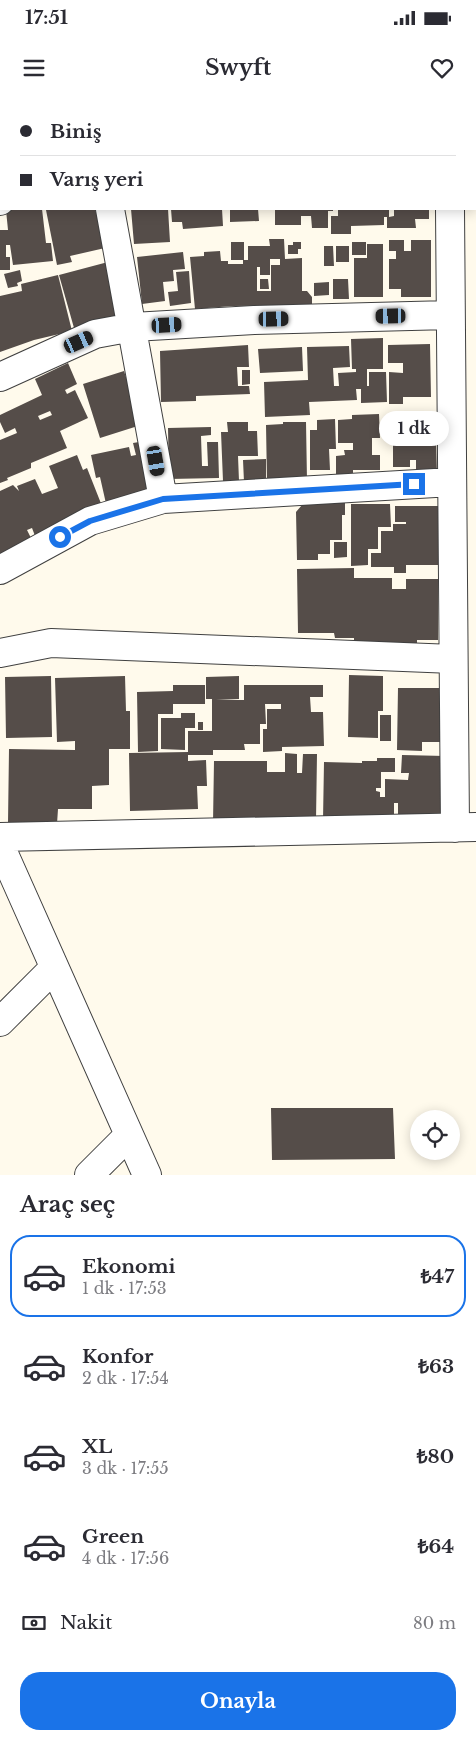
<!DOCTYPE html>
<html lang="tr">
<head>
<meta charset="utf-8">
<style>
	:root { --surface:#fff; --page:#f7f7f7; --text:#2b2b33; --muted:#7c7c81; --line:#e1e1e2; --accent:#1a73e8 }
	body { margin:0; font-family:"Libre Baskerville",serif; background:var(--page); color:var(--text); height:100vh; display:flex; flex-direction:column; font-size:19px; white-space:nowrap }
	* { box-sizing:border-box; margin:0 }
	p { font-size:16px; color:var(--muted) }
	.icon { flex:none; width:28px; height:28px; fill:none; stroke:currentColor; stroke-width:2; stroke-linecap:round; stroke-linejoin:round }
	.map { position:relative; height:1075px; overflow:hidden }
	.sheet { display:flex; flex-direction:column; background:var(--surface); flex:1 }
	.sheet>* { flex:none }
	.guide { position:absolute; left:0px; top:0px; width:476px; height:110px; box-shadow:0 2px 12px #0003; display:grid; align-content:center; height:110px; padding:0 20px; background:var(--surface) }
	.fabs { position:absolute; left:410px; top:1010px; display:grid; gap:10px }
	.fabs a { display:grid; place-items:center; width:50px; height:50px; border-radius:50%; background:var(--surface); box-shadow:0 2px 12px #0003; font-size:25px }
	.end { position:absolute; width:22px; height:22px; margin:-11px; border:6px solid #1a73e8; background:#fff; box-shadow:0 0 0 2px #fff }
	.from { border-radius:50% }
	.bubble { position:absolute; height:35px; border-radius:18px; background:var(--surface); box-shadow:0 2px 12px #0003; font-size:16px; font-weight:700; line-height:35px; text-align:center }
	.car { position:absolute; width:15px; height:30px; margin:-15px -8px; border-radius:6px; box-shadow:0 0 4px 1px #0007; background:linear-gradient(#222 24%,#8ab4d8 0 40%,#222 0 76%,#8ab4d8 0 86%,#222 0) }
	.guide b { display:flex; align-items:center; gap:18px; height:48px; font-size:19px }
	.guide b+b { border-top:1px solid var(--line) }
	.guide i { width:12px; height:12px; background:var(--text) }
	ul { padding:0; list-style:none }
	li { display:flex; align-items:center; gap:15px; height:82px; margin:0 10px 8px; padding:0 10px; border:2px solid transparent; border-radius:20px }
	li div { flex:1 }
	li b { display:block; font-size:19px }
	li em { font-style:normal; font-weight:700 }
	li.active { border-color:var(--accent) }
	li>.icon { width:45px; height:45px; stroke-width:1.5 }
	h2 { padding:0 20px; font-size:22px; line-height:60px }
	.pay { display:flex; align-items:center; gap:12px; height:55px; padding:0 20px; font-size:19px }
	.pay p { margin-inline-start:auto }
	.primary-button { display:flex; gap:10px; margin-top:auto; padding:10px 20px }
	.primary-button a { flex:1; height:58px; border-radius:20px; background:var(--accent); color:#fff; font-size:20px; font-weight:700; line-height:58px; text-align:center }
	.status { display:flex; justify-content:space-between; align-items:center; height:35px; padding:0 25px; background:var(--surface); direction:ltr }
	.status svg { height:14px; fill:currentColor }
	header { display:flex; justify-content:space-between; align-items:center; height:65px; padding:0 20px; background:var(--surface); font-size:22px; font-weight:700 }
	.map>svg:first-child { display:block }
</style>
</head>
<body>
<div class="status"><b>17:51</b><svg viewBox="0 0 49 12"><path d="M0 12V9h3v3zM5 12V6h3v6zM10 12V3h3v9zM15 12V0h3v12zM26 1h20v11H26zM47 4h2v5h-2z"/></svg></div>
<header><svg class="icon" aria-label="menu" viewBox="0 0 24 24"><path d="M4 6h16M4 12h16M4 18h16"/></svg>Swyft<svg class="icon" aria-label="heart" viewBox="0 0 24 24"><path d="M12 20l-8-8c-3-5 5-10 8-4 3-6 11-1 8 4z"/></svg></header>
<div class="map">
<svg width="476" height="1075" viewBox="0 0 476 1075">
	<rect width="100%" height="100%" fill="#fffaec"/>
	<path fill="#554d49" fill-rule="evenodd" d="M42,109L46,143H51L53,161L13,165L10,145H6V157H10V170H0V130H8L6,110Z
		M50,109H95L105,148L70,156L72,162L57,165L46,110Z
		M131,109H168L170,142L134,144Z
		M171,109H222L223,126L183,129L182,122H172Z
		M230,109H258L259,121L230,122Z
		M275,109H333V111H328V128H312L311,116H301V125H275Z
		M338,109H389V117L394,116V109H429V119H415L416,128H387V117H384V125L351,126V134H331V116H338Z
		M269,139H284L285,159L302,158V191H307L312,197V205L232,206L195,209L190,157L204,156V152L220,151L221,161H228V164H243V160H248V146H270ZM270,159H280V165H271V191H257V167H260V175H270Z
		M389,140H404V151H411V140H431V197H401V189H389V159H396V151H389Z
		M231,142H244V160H231Z
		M293,142H301V149H298V154H288V145H293Z
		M352,142H366V155H352Z
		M367,144H383V197H354V158H367Z
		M324,146H333L334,166H324Z
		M336,146H349V162H336Z
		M183,152L185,169L173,170L174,181L163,182L165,201L142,204L137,157Z
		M108,162L124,222L76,235L59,175Z
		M20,170L22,181L17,183L18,186L8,188L4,174Z
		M189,171L191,203L170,206L168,192L178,191L176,172Z
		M58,175L72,231L34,240L0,252V196L22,191L21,184Z
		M260,179H268L269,189H260Z
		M333,179H348L349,199H333Z
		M329,182V195L314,196V183Z
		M383,238V269H367V286H369V272H386L387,302L361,303V289H356L357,300L309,302L310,315L265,317L264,282L308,280L307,247L349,246L350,267L333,268L334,286H339L338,273L356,272V269H352L351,239Z
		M430,244L431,297H403V304H389V272L403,273V263H388V245Z
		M248,245L249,267H237L238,286H249L250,294L196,296V301L161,302L160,251Z
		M302,247L303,271L260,273L258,249Z
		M68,263L77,284L65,290L67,294L75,290L88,318L60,331L67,348L31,363V368L7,378L8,380L0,383V340L17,333L15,328L5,333L0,322V315L42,295L35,279ZM50,311L52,315L40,320L38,316Z
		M242,270H250V284L242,285Z
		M124,271L141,325L100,338L83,284Z
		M379,314L380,338H372V355H380V370H353V380H336V356L345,355L344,350H353V343H338V320L352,319V315Z
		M335,319L336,349H329L330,370H310V330H317V320Z
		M227,322H248V331H257L258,356H238L239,381H223L221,332H228Z
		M283,322H306L307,381L267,382L266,325L283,324Z
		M393,326H416V339H436L437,375L416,376V360H410V367H393Z
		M211,327V335L201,336L202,366H208L207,342H218L219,378L169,379L168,328Z
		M139,342L151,399L107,408L100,377L96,378L91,355L129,347L131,356L136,355L133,343Z
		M77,355L83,370L87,368L102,406L37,441L32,428L27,430L32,440L0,454V391L13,385L19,391L17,386L35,379L42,394L58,388L49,366Z
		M266,359V381L244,382L243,360Z
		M308,398H345V415H342V440H330V454H318V460H297L296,412Z
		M351,404H390L391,427H378V449H368V465L351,466Z
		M395,406H438V465H406V473H394V467H371V453H381V431H393V424H406V422H395Z
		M334,442H347V457L334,458Z
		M354,468V478H392V489H406V479H438V540H417V546L354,547V538H335L334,533H298L297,469Z
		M349,575L383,576V611H378V638L348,637Z
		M51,576L52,637L6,638L5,577Z
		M125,576L126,611H130V649H109V685L92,686V709H58L57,724L8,723L9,649L75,650V641L57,642L55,578Z
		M239,576V599L216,600H244V585H323V597H310L311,612H323L324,646L282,647V651L263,652V629H267V609H281V604H265L266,624H260V644H244L245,650H213V655H188V661L206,660L207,686H197L198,709L130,711L129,653L188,652V631H212V599H206V577Z
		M173,585H205V604H173V614H158V651L138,652L137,592L173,591Z
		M398,588H441L440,642H422V651L397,650Z
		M181,613H195V628H185V650L161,649V618H181Z
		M380,615H391V641H380Z
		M198,622H203V630H198Z
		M285,653L297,654V673H302L303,654H317L316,721L213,723L214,661H267V672H285Z
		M402,655L445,656L444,717L398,716V703H394V720H323L324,662L362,663V661H377V658H395V672H381V688H376V691L380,692V697H385V679L408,680L409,673H401Z
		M271,1008H393L395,1059L272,1060Z"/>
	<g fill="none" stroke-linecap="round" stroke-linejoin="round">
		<g stroke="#404040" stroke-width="30">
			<path id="minor" d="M94,0V1
				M450,1V0
				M0,101L1,100
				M110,109L163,399
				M450,109L455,728
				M0,277L95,234L133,227L254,220L450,215
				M0,470L90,421L163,399L452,382
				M0,553L51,543L453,559
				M0,737L476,727
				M0,745L147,1075
				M0,922L54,868
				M89,1075L129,1035"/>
		</g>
		<use href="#minor" stroke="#fff" stroke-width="28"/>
	</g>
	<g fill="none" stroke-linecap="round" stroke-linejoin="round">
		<path stroke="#1a73e8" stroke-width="6" d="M60,437L90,421L163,399L414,384"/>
	</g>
</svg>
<div class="fabs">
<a><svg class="icon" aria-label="locate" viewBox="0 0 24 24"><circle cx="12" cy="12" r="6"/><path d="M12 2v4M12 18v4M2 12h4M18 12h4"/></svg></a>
</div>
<i class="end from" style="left:60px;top:437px"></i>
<i class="end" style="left:414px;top:384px"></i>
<div class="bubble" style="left:379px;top:311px;width:70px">1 dk</div>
<i class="car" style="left:391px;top:216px;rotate:269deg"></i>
<i class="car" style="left:274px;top:219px;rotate:89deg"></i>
<i class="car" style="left:167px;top:225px;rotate:87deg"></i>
<i class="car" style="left:79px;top:242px;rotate:66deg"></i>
<i class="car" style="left:156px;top:361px;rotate:170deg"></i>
<div class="guide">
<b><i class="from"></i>Biniş</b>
<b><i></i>Varış yeri</b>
</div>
</div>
<section class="sheet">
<h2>Araç seç</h2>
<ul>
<li class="active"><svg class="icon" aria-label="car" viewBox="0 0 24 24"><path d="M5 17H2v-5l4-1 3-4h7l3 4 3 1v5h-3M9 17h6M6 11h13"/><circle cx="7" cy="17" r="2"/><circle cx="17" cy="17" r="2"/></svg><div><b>Ekonomi</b><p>1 dk · 17:53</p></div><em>₺47</em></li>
<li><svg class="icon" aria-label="car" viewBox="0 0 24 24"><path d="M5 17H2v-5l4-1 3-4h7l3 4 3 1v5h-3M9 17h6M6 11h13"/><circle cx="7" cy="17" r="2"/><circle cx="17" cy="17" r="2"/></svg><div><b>Konfor</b><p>2 dk · 17:54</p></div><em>₺63</em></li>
<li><svg class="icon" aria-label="car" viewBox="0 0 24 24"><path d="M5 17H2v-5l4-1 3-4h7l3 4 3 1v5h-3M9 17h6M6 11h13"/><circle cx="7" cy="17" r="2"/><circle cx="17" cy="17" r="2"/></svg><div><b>XL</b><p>3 dk · 17:55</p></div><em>₺80</em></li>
<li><svg class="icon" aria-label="car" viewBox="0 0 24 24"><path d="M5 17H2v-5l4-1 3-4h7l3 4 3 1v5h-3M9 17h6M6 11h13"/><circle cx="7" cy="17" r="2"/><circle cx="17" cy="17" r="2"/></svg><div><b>Green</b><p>4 dk · 17:56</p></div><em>₺64</em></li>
</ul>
<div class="pay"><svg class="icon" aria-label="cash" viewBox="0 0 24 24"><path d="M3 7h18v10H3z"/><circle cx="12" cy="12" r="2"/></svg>Nakit<p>80 m</p></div>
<div class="primary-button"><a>Onayla</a></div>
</section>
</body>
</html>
